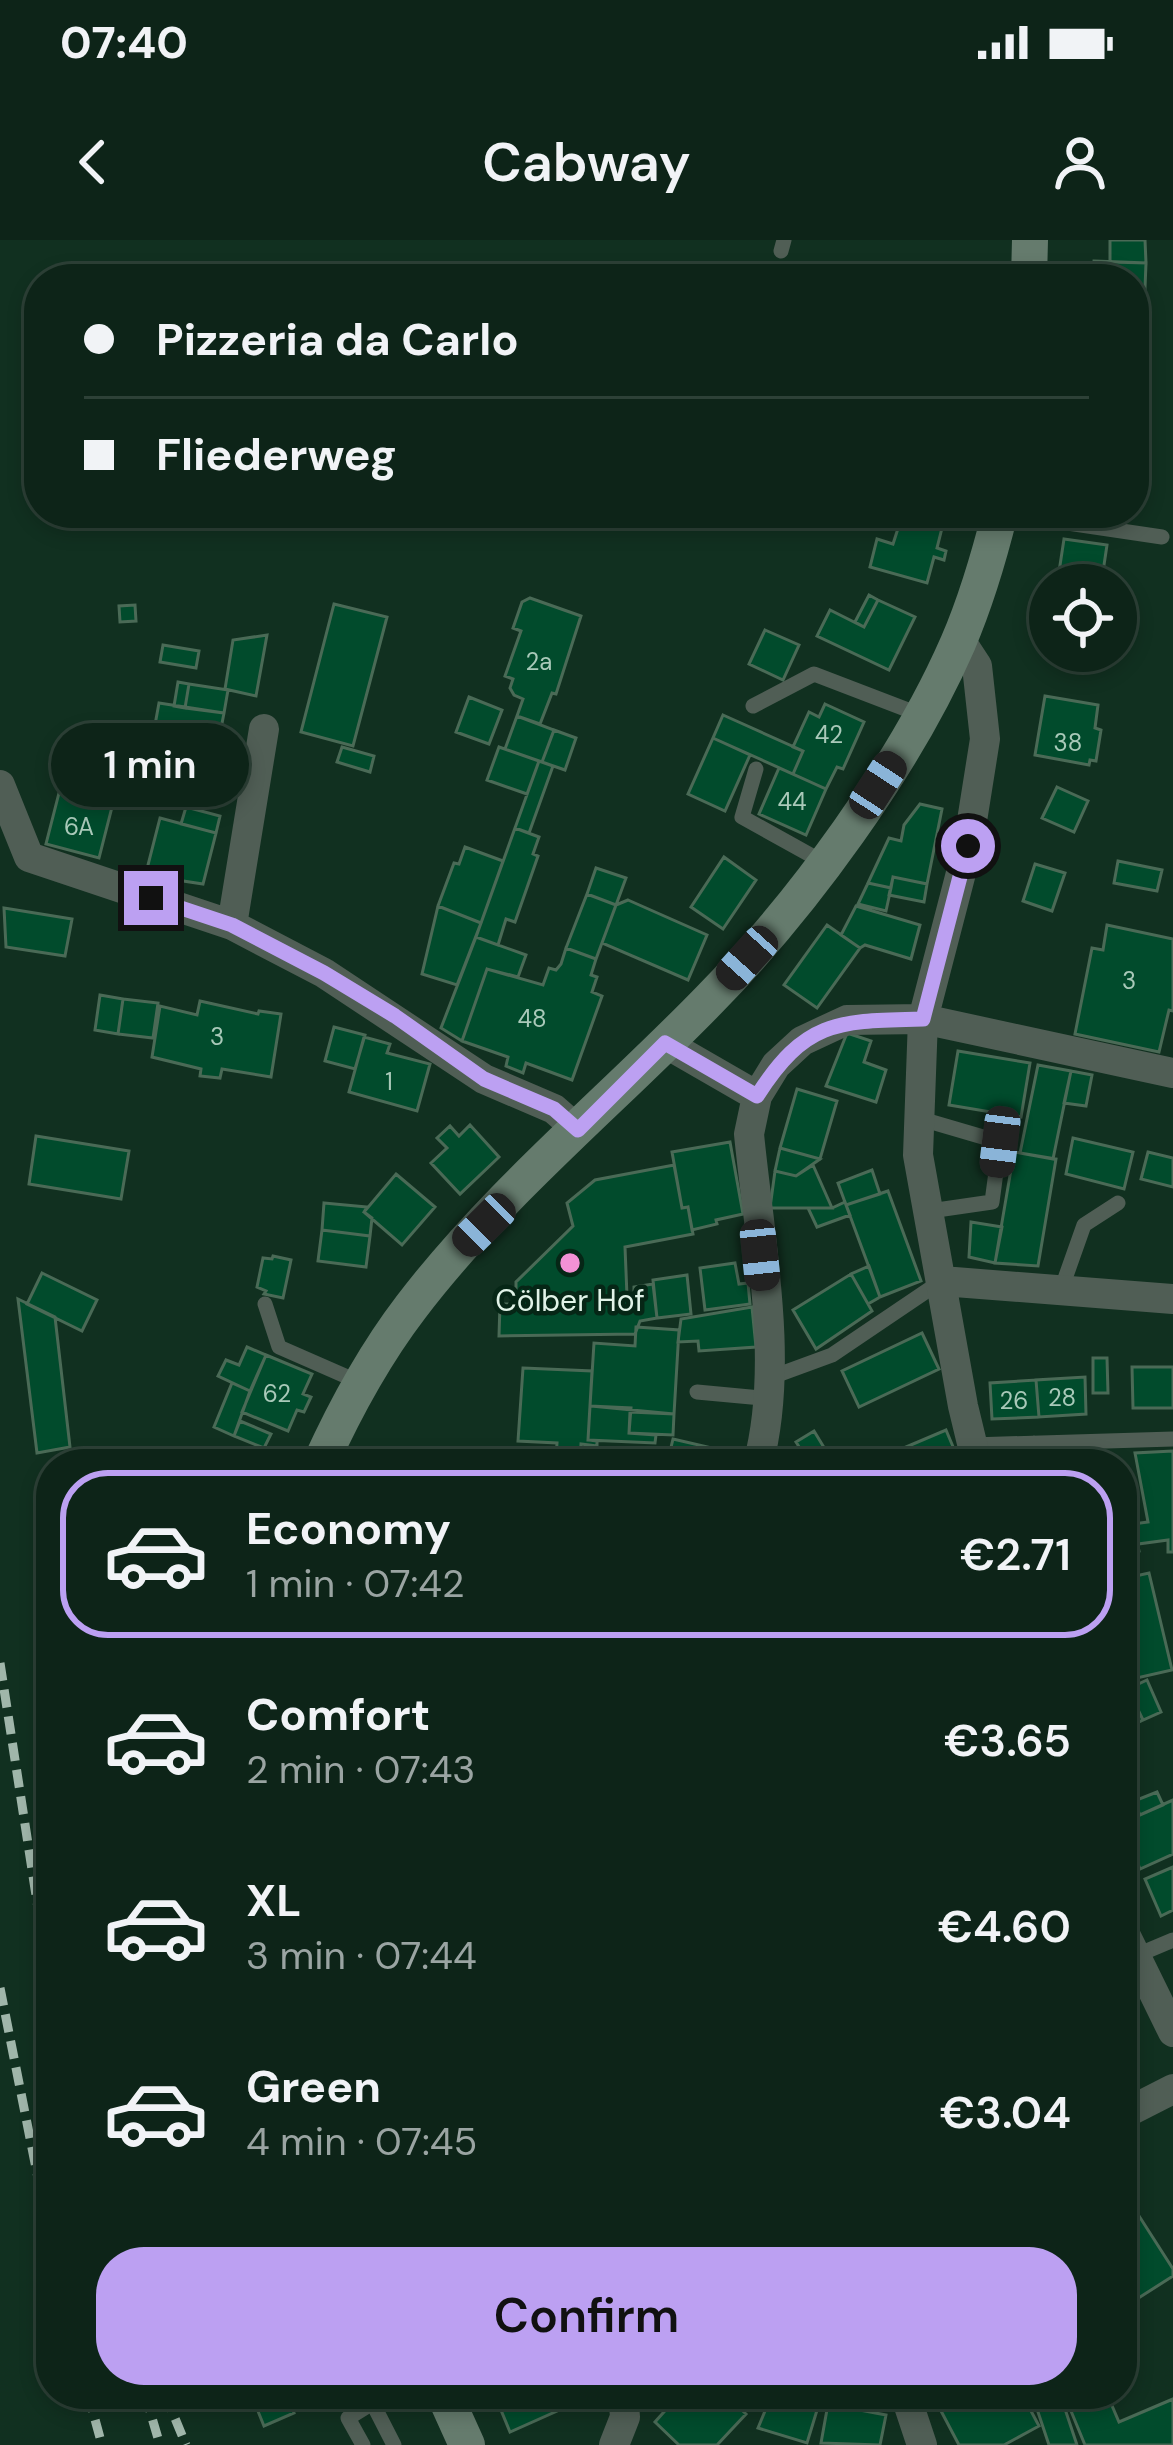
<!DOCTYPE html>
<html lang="en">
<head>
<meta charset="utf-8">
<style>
	:root { --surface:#0d2418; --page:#1b3025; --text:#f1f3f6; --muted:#9aa4a2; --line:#2d4137; --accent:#bca0f2 }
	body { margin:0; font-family:"DM Sans",sans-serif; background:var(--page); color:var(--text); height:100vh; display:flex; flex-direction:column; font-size:45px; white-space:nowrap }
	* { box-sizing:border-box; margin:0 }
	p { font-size:39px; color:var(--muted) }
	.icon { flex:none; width:66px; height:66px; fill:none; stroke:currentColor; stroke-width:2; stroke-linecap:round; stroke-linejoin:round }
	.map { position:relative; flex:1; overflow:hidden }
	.panel { position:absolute; left:36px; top:1209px; width:1101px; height:960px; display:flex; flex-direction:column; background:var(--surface); border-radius:48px; box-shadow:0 6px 18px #0003,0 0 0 3px var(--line) }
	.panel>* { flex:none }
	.guide { position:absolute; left:24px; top:24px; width:1125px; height:264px; border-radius:48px; box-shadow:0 6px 18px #0003,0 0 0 3px var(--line); display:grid; align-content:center; height:264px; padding:0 60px; background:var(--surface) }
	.buttons { position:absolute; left:1029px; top:324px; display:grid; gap:24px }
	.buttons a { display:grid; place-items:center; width:108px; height:108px; border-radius:50%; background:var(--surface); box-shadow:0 6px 18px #0003,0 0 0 3px var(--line); font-size:60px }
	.end { position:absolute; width:54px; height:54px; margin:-27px; border:15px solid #bca0f2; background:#111; box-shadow:0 0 0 6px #111 }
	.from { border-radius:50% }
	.bubble { position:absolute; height:84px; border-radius:42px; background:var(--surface); box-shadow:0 6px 18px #0003,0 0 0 3px var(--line); font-size:39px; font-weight:600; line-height:84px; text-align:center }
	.car { position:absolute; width:36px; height:72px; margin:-36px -18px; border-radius:15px; box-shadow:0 0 9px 3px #0007; background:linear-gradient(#222 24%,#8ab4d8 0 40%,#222 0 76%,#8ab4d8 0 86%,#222 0) }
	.guide b { display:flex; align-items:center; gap:42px; height:114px; font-size:45px }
	.guide b+b { border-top:3px solid var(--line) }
	.guide i { width:30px; height:30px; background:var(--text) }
	ul { padding:21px 0 0; list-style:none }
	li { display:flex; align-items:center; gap:36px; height:168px; margin:0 24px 18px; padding:0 36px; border:6px solid transparent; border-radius:48px }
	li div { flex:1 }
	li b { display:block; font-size:45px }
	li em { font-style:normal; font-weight:600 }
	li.on { border-color:var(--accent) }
	li>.icon { width:108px; height:108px; stroke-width:1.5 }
	.button { display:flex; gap:24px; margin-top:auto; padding:24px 60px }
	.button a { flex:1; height:138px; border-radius:48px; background:var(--accent); color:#111; font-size:48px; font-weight:600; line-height:138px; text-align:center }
	.status { display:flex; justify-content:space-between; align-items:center; height:84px; padding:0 60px; background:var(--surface); direction:ltr }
	.status svg { height:33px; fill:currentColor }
	header { display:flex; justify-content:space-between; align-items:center; height:156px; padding:0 60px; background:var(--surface); font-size:54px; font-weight:600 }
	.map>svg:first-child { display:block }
</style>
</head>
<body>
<div class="status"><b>07:40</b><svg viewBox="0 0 49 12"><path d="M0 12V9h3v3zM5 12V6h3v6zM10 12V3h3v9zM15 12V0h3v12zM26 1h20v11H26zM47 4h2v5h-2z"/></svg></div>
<header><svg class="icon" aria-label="back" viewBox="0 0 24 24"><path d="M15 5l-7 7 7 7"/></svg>Cabway<svg class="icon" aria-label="person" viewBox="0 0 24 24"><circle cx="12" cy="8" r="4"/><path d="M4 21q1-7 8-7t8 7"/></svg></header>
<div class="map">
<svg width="1173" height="2205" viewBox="0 0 1173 2205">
	<rect width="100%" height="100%" fill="#113020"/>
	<path fill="#014b2c" stroke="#4a6a56" stroke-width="3" d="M1110,0H1145L1146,23L1110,22Z
		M1094,21L1146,23L1143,98H1134V39H1093Z
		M903,273L943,284L937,308L946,311L944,320L934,317L927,343L870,327L877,299L893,304Z
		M1064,299L1107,305L1101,345H1057Z
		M869,355L878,360L864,387L855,382Z
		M530,358L581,376L556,454L552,453L540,484L517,476L523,459L514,455L510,448L513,439L505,436L521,391L513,388L522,362Z
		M878,360L915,377L889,430L817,396L830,370L864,387Z
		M334,364L387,377L353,506L301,492Z
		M135,365L136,381L120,382L119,366Z
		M765,390L799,405L783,440L749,424Z
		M267,395L256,456L225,449L233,400Z
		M163,405L199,411L196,428L160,422Z
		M178,442L189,444L185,468L174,466Z
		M189,444L228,450L224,473L185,468Z
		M1045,456L1098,465L1095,488L1101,490L1096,521L1090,520L1089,525L1035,515Z
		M469,457L502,470L489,504L456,492Z
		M159,463L224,473L210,545L146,534Z
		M825,464L864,482L843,529L837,527L826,549L793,534L803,511L793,507L809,472L819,477Z
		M723,475L803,511L793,534L713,498Z
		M517,476L554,490L542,522L505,509Z
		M554,490L576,498L565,530L542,522Z
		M713,498L750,515L725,571L688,554Z
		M342,507L374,516L370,532L337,522Z
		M499,507L539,521L527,554L487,540Z
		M539,521L553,526L529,593L515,588Z
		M779,528L826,549L806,595L759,574Z
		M1057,547L1088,561L1074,592L1042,578Z
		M59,553L112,567L99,618L46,604Z
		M920,564L942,569L927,644L893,637L891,648L868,643L889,598L901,601L904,585Z
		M186,567L220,576L216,593L181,584Z
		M160,578L216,593L203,644L183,641L181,648L165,645L168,634L147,629Z
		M515,588L539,597L533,614L538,616L515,682L506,679L498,705L476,697Z
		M465,607L503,621L481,683L438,666L454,623L459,624Z
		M724,617L756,640L723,689L691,667Z
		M1118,621L1162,630L1157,651L1114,643Z
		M1035,624L1065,633L1052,671L1023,661Z
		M596,628L626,638L616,665L587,654Z
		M893,637L927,644L924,662L889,655Z
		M868,643L891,648L886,671L858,664Z
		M587,654L616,665L596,719L566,708Z
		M628,660L707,695L688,740L602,703L616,665Z
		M438,666L481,683L457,745L422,734Z
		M856,666L920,685L911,719L865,705L860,708L841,695Z
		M4,668L72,679L65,716L6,707Z
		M827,685L860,708L817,768L784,745Z
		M1107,685L1173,699V771L1169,770L1159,812L1075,794L1092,708L1103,710Z
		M476,697L526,715L518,737L487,729L462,801L441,788Z
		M566,708L596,719L591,735L597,737L592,752L602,756L572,840L526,823L523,833L506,826L508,817L462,801L487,729L543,745L549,728L556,730L561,724Z
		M100,755L123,759L118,794L95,790Z
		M123,759L158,763L153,798L118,794Z
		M200,761L258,774L259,771L281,774L271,837L222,829L220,838L200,836L201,829L152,817L160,766L197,775Z
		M334,787L365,795L355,829L325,821Z
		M847,793L871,801L864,822L886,830L876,862L826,846Z
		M364,797L390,804L387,813L430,824L417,871L349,852Z
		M958,811L1030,823L1021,877L949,865Z
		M1038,825L1071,831L1053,919L1020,913Z
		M1071,831L1092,835L1086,866L1064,863Z
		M797,849L837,861L820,919L780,908Z
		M470,885L499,917L460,954L431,923L447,908L437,898L450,886L459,896Z
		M36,896L129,911L121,959L29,944Z
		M1073,898L1133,912L1124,949L1066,934Z
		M730,902L743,974L716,980L717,984L692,990L688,967L682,968L672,912Z
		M780,908L820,919L796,936L775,931Z
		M1014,912L1056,919L1038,1026L995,1023Z
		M1148,912L1173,918V947L1141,939Z
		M674,925L682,968L688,967L693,994L625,1007L627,1056L634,1055V1047L653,1044L657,1078L640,1081L635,1094L499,1096L500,1064H516V1042L573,986L567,963L595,940Z
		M813,925L832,968H770L775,931L796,936Z
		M872,930L880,954L846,965L838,943Z
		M396,934L435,967L402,1005L364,972Z
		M888,951L921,1041L880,1057L846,965Z
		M845,962L850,975L817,987L808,968H832Z
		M324,963L367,967L364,972L372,978L370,996L322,990Z
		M971,982L1002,987L995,1023L969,1017Z
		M322,990L370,996L366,1027L318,1021Z
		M273,1016L291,1020L283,1058L264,1054L266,1051L257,1047L263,1018L272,1019Z
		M735,1023L739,1044L748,1043L750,1064L705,1070L700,1028Z
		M869,1026L880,1057L868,1064L851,1034Z
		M42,1033L97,1060L82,1091L27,1064Z
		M851,1034L872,1071L816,1109L793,1070Z
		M687,1035L691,1074L657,1078L653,1040Z
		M18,1059L55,1077L70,1207L37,1213Z
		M752,1067L756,1107L699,1111L698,1101L678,1102L681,1079Z
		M636,1087L679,1090L674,1174L590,1166L594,1103L635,1106Z
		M922,1093L939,1129L859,1167L842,1131Z
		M247,1107L266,1115L250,1151L218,1136L226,1120L239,1125Z
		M266,1115L312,1134L303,1154L311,1157L304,1172L297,1170L288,1191L242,1172Z
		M1093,1118H1107L1108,1153H1093Z
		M1132,1127H1173V1168H1133Z
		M523,1128L592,1131L588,1200L597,1201V1206L581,1204L580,1220L556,1218L557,1203L518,1201Z
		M1085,1137L1086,1174L1039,1177L1036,1140Z
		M1036,1140L1039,1177L992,1179L990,1143Z
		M232,1143L250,1151L234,1196L214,1187Z
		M590,1166L631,1168L629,1193L656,1195L655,1203L588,1200Z
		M630,1172L674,1174L673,1195L629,1193Z
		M240,1181L271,1194L264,1208L234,1196Z
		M946,1190L959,1221L875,1224L873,1221Z
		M814,1191L834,1224H810L796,1202Z
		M673,1199L738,1214L735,1224H667Z
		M1173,1211V1312H1168V1300L1138,1304L1133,1284L1148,1282L1135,1213Z
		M1134,1288L1139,1311L1122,1314V1290Z
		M1149,1333L1172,1430L1128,1440L1122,1414V1339Z
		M1147,1440L1161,1472L1143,1480L1128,1449Z
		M1128,1449L1143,1480L1122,1490V1452Z
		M1157,1552L1163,1565L1140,1575L1134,1561Z
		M1173,1560V1614L1140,1629L1122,1583Z
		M1173,1627V1670L1161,1676L1145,1639Z
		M1132,1965L1173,2029V2036L1126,2066L1122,2060V1971Z
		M251,2154H286L294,2173L264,2186Z
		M506,2154H560L566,2167L510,2192L496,2158Z
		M560,2154H601V2158L566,2167Z
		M680,2154H724L746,2174L717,2205H679L655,2182Z
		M772,2154H822L807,2203L758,2188Z
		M968,2154H1022L1039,2186L1004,2205H959L940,2169Z
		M1032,2154H1060L1077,2205H1049Z
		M1064,2154H1107L1119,2182L1173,2159V2205H1085Z
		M828,2164L886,2175L880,2205L821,2203Z"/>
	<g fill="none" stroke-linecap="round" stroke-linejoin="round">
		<path stroke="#505e55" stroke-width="15" d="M781,11L784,0
			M1000,273L1162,297
			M753,466L814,434L921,475
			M756,529L742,577L823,622
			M918,878L1000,902L992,962L930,971
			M1061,1050L1084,985L1118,963
			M265,1064L279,1107L359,1142
			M772,1137L832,1115L940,1042
			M697,1152L771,1159
			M1034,1203L1055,1224
			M972,1205L1173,1199
			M1135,1716L1173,1700
			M373,2164L394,2205
			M363,2205L348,2178L387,2154"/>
		<path stroke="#505e55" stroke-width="30" d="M960,400L977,426L985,499L968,606L923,779L918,915L963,1166L977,1224
			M0,545L29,617L232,685L324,733L484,839L554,869L578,890
			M232,685L264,489
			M665,803L757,856L776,825L802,801L847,780L923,779L1173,833
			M757,856L749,894C759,997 785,1124 758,1224
			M942,1041L1173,1059
			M1122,1688L1173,1792
			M1122,1875L1173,1849
			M905,2154L922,2205
			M614,2205L625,2177L623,2154"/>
		<path stroke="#657b6d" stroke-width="36" d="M1029,39L1030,0
			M320,1224C345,1169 375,1114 411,1067C496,955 611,861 709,760C802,665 905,525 958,403C976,361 989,317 1000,273
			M444,2154L467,2205"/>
		<path stroke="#a0b6aa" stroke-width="9" stroke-dasharray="18 9" stroke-linecap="butt" d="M0,1423L51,1752
			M0,1748L51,2003
			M88,2154L102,2205
			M145,2154L160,2205
			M165,2154L186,2205"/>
	</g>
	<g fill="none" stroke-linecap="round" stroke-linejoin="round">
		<path stroke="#bca0f2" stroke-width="15" d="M151,658L232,685L324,733L395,776L484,839L554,869L578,890L665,803L757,856C806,779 839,781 923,779L968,606"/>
	</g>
	<circle fill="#f391d5" stroke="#062616" stroke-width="4.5" cx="570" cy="1023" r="12"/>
	<g text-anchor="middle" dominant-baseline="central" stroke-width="9" stroke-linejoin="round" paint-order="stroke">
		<g font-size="24" fill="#a9c9b9">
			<text x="539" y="421">2a</text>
			<text x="829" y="494">42</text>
			<text x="1068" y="502">38</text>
			<text x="792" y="561">44</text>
			<text x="79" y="586">6A</text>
			<text x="1129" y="740">3</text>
			<text x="532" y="778">48</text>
			<text x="217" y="796">3</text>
			<text x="389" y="841">1</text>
			<text x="277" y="1153">62</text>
			<text x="1062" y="1157">28</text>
			<text x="1014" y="1160">26</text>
		</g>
		<g font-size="30" fill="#e1f3e8" stroke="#062616">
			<text x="570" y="1060">Cölber Hof</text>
		</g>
	</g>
</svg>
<div class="buttons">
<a><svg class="icon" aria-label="locate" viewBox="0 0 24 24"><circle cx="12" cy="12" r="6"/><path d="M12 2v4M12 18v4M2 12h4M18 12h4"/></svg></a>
</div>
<i class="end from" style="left:968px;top:606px"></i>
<i class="end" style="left:151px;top:658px"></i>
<div class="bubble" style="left:51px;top:483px;width:198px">1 min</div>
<i class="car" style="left:878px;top:545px;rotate:33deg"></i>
<i class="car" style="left:747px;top:718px;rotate:222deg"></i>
<i class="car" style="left:1000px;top:902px;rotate:187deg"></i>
<i class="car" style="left:484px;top:985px;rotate:225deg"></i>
<i class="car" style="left:760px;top:1015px;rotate:174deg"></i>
<div class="guide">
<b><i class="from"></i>Pizzeria da Carlo</b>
<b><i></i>Fliederweg</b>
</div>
<section class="panel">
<ul>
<li class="on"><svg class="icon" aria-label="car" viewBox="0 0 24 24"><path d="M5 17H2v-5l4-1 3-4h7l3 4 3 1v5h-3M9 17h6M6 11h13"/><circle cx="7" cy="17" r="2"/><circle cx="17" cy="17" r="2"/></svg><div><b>Economy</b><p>1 min · 07:42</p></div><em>€2.71</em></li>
<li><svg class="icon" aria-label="car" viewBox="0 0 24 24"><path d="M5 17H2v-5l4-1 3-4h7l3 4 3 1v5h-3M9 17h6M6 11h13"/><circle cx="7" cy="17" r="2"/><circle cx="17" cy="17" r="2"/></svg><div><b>Comfort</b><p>2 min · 07:43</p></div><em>€3.65</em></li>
<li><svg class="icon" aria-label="car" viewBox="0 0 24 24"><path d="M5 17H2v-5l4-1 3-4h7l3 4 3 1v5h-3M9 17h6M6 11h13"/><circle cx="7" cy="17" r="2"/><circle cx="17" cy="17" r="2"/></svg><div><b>XL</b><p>3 min · 07:44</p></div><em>€4.60</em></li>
<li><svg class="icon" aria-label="car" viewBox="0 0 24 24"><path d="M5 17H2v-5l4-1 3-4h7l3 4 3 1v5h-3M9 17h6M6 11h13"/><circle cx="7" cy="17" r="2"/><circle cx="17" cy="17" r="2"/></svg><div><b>Green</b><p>4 min · 07:45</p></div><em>€3.04</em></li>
</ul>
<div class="button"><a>Confirm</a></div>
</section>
</div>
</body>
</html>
